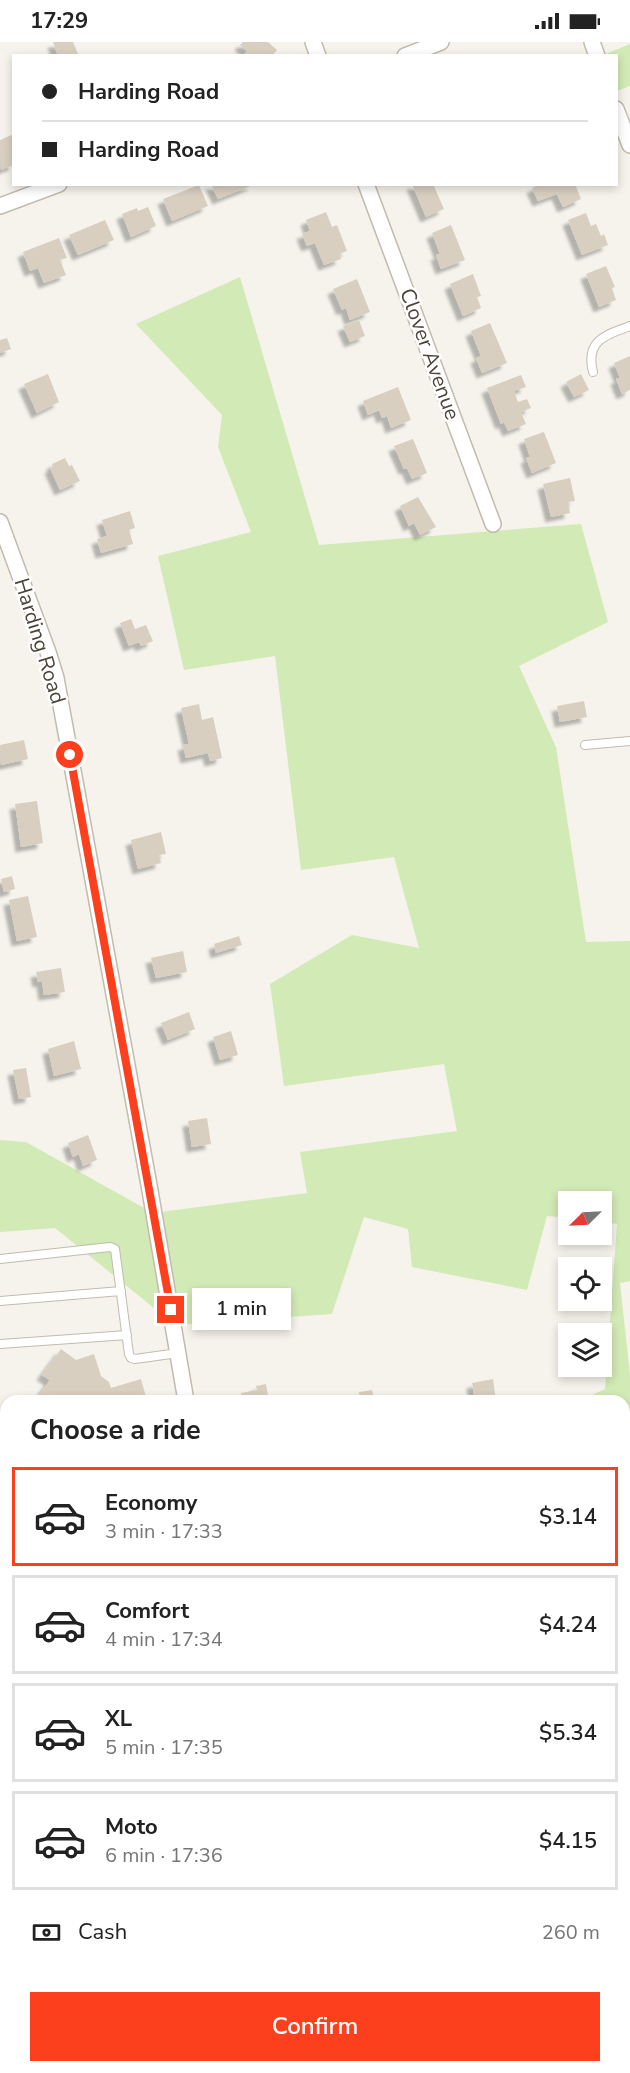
<!DOCTYPE html>
<html lang="en">
<head>
<meta charset="utf-8">
<style>
	:root { --surface:#fff; --page:#f6f6f6; --text:#222; --muted:#767676; --line:#e0e0e0; --accent:#fc3f1d }
	body { margin:0; font-family:"Nunito Sans",sans-serif; background:var(--page); color:var(--text); height:100vh; display:flex; flex-direction:column; font-size:22px; white-space:nowrap }
	* { box-sizing:border-box; margin:0 }
	p { font-size:20px; color:var(--muted) }
	.icon { flex:none; width:33px; height:33px; fill:none; stroke:currentColor; stroke-width:2; stroke-linecap:round; stroke-linejoin:round }
	.map { position:relative; flex:1; overflow:hidden }
	.panel { position:absolute; left:0px; top:1353px; width:630px; height:678px; display:flex; flex-direction:column; background:var(--surface); border-radius:18px 18px 0 0; box-shadow:0 3px 9px #0003 }
	.panel>* { flex:none }
	.top-card { position:absolute; left:12px; top:12px; width:606px; height:132px; border-radius:0px; box-shadow:0 3px 9px #0003; display:grid; align-content:center; height:132px; padding:0 30px; background:var(--surface) }
	.needle { width:39px; rotate:246deg }
	.fabs { position:absolute; left:558px; top:1149px; display:grid; gap:12px }
	.fabs a { display:grid; place-items:center; width:54px; height:54px; border-radius:0px; background:var(--surface); box-shadow:0 3px 9px #0003; font-size:30px }
	.end { position:absolute; width:27px; height:27px; margin:-14px; border:8px solid #fc3f1d; background:#fff; box-shadow:0 0 0 3px #fff }
	.from { border-radius:50% }
	.bubble { position:absolute; height:42px; border-radius:0px; background:var(--surface); box-shadow:0 3px 9px #0003; font-size:20px; font-weight:600; line-height:42px; text-align:center }
	.top-card b { display:flex; align-items:center; gap:21px; height:57px; font-size:22px }
	.top-card b+b { border-top:2px solid var(--line) }
	.top-card i { width:15px; height:15px; background:var(--text) }
	ul { padding:0; list-style:none }
	li { display:flex; align-items:center; gap:18px; height:99px; margin:0 12px 9px; padding:0 18px; border:3px solid var(--line); border-radius:0px }
	li div { flex:1 }
	li b { display:block; font-size:22px }
	li em { font-style:normal; font-weight:600 }
	li.on { border-color:var(--accent) }
	li>.icon { width:54px; height:54px; stroke-width:1.5 }
	h2 { padding:0 30px; font-size:27px; line-height:72px }
	.pay { display:flex; align-items:center; gap:15px; height:66px; padding:0 30px; font-size:22px }
	.pay p { margin-inline-start:auto }
	.action { display:flex; gap:12px; margin-top:auto; padding:12px 30px }
	.action a { flex:1; height:69px; border-radius:0px; background:var(--accent); color:#fff; font-size:24px; font-weight:600; line-height:69px; text-align:center }
	.status { display:flex; justify-content:space-between; align-items:center; height:42px; padding:0 30px; background:var(--surface); direction:ltr }
	.status svg { height:16px; fill:currentColor }
	.map>svg:first-child { display:block }
</style>
</head>
<body>
<div class="status"><b>17:29</b><svg viewBox="0 0 49 12"><path d="M0 12V9h3v3zM5 12V6h3v6zM10 12V3h3v9zM15 12V0h3v12zM26 1h20v11H26zM47 4h2v5h-2z"/></svg></div>
<div class="map">
<svg width="630" height="2031" viewBox="0 0 630 2031">
	<defs>
		<filter id="shadow"><feDropShadow dx="-5.5" dy="5.5" stdDeviation="1.5" flood-color="#0004"/></filter>
	</defs>
	<rect width="100%" height="100%" fill="#f6f3ec"/>
	<path fill="#d2eab5" d="M630,2V44L617,49L616,14H601Z
		M240,235L319,503L581,482L608,580L519,624L556,705L586,900L630,899V1239L620,1241L630,1333V1380H624V1359H579L605,1347L617,1182L602,1180V1160H568V1176L547,1174L527,1248L412,1225L408,1187L364,1175L332,1272L175,1283L55,1186L0,1190V1098L26,1100L153,1171L307,1151L300,1110L457,1089L444,1022L284,1044L270,942L352,893L419,906L394,815L301,828L275,614L184,628L158,514L251,490L218,405L222,373L136,282Z
		M624,1688H630V2031H0V1814L6,1811V2025H624Z"/>
	<path fill="#d8cfc1" filter="url(#shadow)" d="M53,0H73L79,14H66L65,11L58,14Z
		M243,0H268L277,8L272,14H243L247,9L240,3Z
		M14,92V123L1,128L0,98Z
		M211,142H253V143L218,157Z
		M412,142H433L444,167L426,175Z
		M540,142H575L581,157L563,165L557,152L538,159L532,146Z
		M199,143L208,164L172,179L163,157Z
		M148,165L156,184L131,195L122,172L137,166L138,169Z
		M326,170L332,185L337,183L347,209L339,212L341,217L324,223L315,201L307,204L302,192L310,189L306,178Z
		M586,171L591,184L596,182L601,194L604,192L608,203L582,213L568,178Z
		M105,178L114,198L78,213L69,193Z
		M451,183L465,218L441,227L436,213L440,212L432,191Z
		M59,196L67,216L60,218L66,233L44,241L38,226L30,229L23,210Z
		M606,224L615,245L612,246L616,258L599,265L586,232Z
		M473,232L481,254L477,255L481,266L463,274L450,242Z
		M357,237L370,270L350,278L346,266L342,268L333,247Z
		M359,278L365,294L350,300L343,284Z
		M490,281L507,321L482,331L476,316L481,314L471,289Z
		M7,296L11,307L0,311V298Z
		M630,314V348L622,352L616,337L620,336L614,321Z
		M48,332L59,360L37,371L24,342Z
		M581,332L589,348L574,355L566,340Z
		M521,333L526,345L514,349L518,360L527,357L531,366L521,370L526,382L508,389L504,380L501,382L487,346Z
		M398,345L411,378L391,386L387,374L382,376L379,368L368,373L363,359Z
		M544,390L556,421L532,431L526,416L530,415L524,397Z
		M413,397L427,431L412,437L407,426L404,427L394,404Z
		M65,416L69,424L72,423L80,439L60,448L50,426L53,425L52,422Z
		M570,436L575,459L568,460L570,471L551,475L543,442Z
		M418,455L436,485L420,493L414,481L409,484L400,464Z
		M130,469L135,486L129,488L133,502L101,511L97,497L107,494L102,478Z
		M131,577L135,587L146,583L153,599L141,604L139,600L129,604L120,581Z
		M584,659L587,675L560,680L557,664Z
		M199,662L202,678L213,675L222,716L210,719L208,711L186,716L183,703L189,702L181,666Z
		M24,698L28,717L1,723L0,703Z
		M37,759L43,801L21,805L15,762Z
		M161,790L166,812L159,813L161,821L138,827L131,798Z
		M12,834L15,847L4,850L1,837Z
		M28,854L37,895L17,899L9,858Z
		M239,894L242,903L216,911L214,902Z
		M183,909L187,930L156,936L151,916Z
		M61,926L65,950L44,953L42,939L38,940L36,930Z
		M189,970L195,987L168,998L161,981Z
		M231,989L238,1013L220,1018L213,995Z
		M74,999L81,1027L54,1034L48,1007Z
		M26,1026L31,1055L19,1057L13,1028Z
		M207,1076L211,1102L192,1105L188,1079Z
		M88,1093L97,1118L83,1124L79,1112L73,1115L68,1101Z
		M61,1307L76,1318L94,1312L101,1334L109,1340L111,1346L141,1337L146,1355L134,1359H35L50,1338L42,1333Z
		M493,1337L496,1359H475L472,1341Z
		M266,1342L269,1359H243L241,1351L257,1348L256,1344Z
		M372,1348L374,1356L381,1355V1359H360L359,1350Z
		M630,1484V1507L624,1508V1485Z"/>
	<g fill="none" stroke-linecap="round" stroke-linejoin="round">
		<g stroke="#c2bbae" stroke-width="10">
			<path id="service" d="M593,330C585,299 605,293 630,284
				M585,703L630,699
				M0,1217L110,1205L115,1207L129,1312L131,1316L135,1317L178,1311
				M0,1259L121,1249
				M0,1302L127,1293
				M0,1727H6
				M0,1893L6,1891
				M167,2025L170,2031
				M391,2025L394,2031
				M47,2031L63,2025
				M289,2031L305,2025"/>
		</g>
		<g stroke="#c2bbae" stroke-width="18">
			<path id="minor" d="M313,0L318,14
				M592,0L597,14
				M405,14L441,0
				M616,67L630,103
				M366,142L493,482
				M0,164L59,142
				M0,480L48,610L56,636L149,1143L186,1359"/>
		</g>
		<g stroke="#e6c16a" stroke-width="27">
			<path id="primary" d="M624,1416H630
				M0,1470H6"/>
		</g>
		<use href="#service" stroke="#fff" stroke-width="8"/>
		<use href="#minor" stroke="#fff" stroke-width="15"/>
		<use href="#primary" stroke="#ffe39c" stroke-width="24"/>
	</g>
	<g fill="none" stroke-linecap="round" stroke-linejoin="round">
		<path stroke="#fc3f1d" stroke-width="8" d="M70,713L171,1268"/>
	</g>
	<g text-anchor="middle" dominant-baseline="central" stroke-width="5" stroke-linejoin="round" paint-order="stroke">
		<g font-size="21" fill="#4b4439" stroke="#fff">
			<text transform="translate(430 312) rotate(70)">Clover Avenue</text>
			<text transform="translate(40 599) rotate(73)">Harding Road</text>
		</g>
	</g>
</svg>
<div class="fabs">
<a><svg class="needle" viewBox="-14 -14 28 28"><path d="M0-13l5 13h-10z" fill="#e53935"/><path d="M0 13l5-13h-10z" fill="#767676"/></svg></a>
<a><svg class="icon" aria-label="locate" viewBox="0 0 24 24"><circle cx="12" cy="12" r="6"/><path d="M12 2v4M12 18v4M2 12h4M18 12h4"/></svg></a>
<a><svg class="icon" aria-label="layers" viewBox="0 0 24 24"><path d="M12 4l9 5-9 5-9-5zM3 14l9 5 9-5"/></svg></a>
</div>
<i class="end from" style="left:70px;top:713px"></i>
<i class="end" style="left:171px;top:1268px"></i>
<div class="bubble" style="left:192px;top:1246px;width:99px">1 min</div>
<div class="top-card">
<b><i class="from"></i>Harding Road</b>
<b><i></i>Harding Road</b>
</div>
<section class="panel">
<h2>Choose a ride</h2>
<ul>
<li class="on"><svg class="icon" aria-label="car" viewBox="0 0 24 24"><path d="M5 17H2v-5l4-1 3-4h7l3 4 3 1v5h-3M9 17h6M6 11h13"/><circle cx="7" cy="17" r="2"/><circle cx="17" cy="17" r="2"/></svg><div><b>Economy</b><p>3 min · 17:33</p></div><em>$3.14</em></li>
<li><svg class="icon" aria-label="car" viewBox="0 0 24 24"><path d="M5 17H2v-5l4-1 3-4h7l3 4 3 1v5h-3M9 17h6M6 11h13"/><circle cx="7" cy="17" r="2"/><circle cx="17" cy="17" r="2"/></svg><div><b>Comfort</b><p>4 min · 17:34</p></div><em>$4.24</em></li>
<li><svg class="icon" aria-label="car" viewBox="0 0 24 24"><path d="M5 17H2v-5l4-1 3-4h7l3 4 3 1v5h-3M9 17h6M6 11h13"/><circle cx="7" cy="17" r="2"/><circle cx="17" cy="17" r="2"/></svg><div><b>XL</b><p>5 min · 17:35</p></div><em>$5.34</em></li>
<li><svg class="icon" aria-label="car" viewBox="0 0 24 24"><path d="M5 17H2v-5l4-1 3-4h7l3 4 3 1v5h-3M9 17h6M6 11h13"/><circle cx="7" cy="17" r="2"/><circle cx="17" cy="17" r="2"/></svg><div><b>Moto</b><p>6 min · 17:36</p></div><em>$4.15</em></li>
</ul>
<div class="pay"><svg class="icon" aria-label="cash" viewBox="0 0 24 24"><path d="M3 7h18v10H3z"/><circle cx="12" cy="12" r="2"/></svg>Cash<p>260 m</p></div>
<div class="action"><a>Confirm</a></div>
</section>
</div>
</body>
</html>
